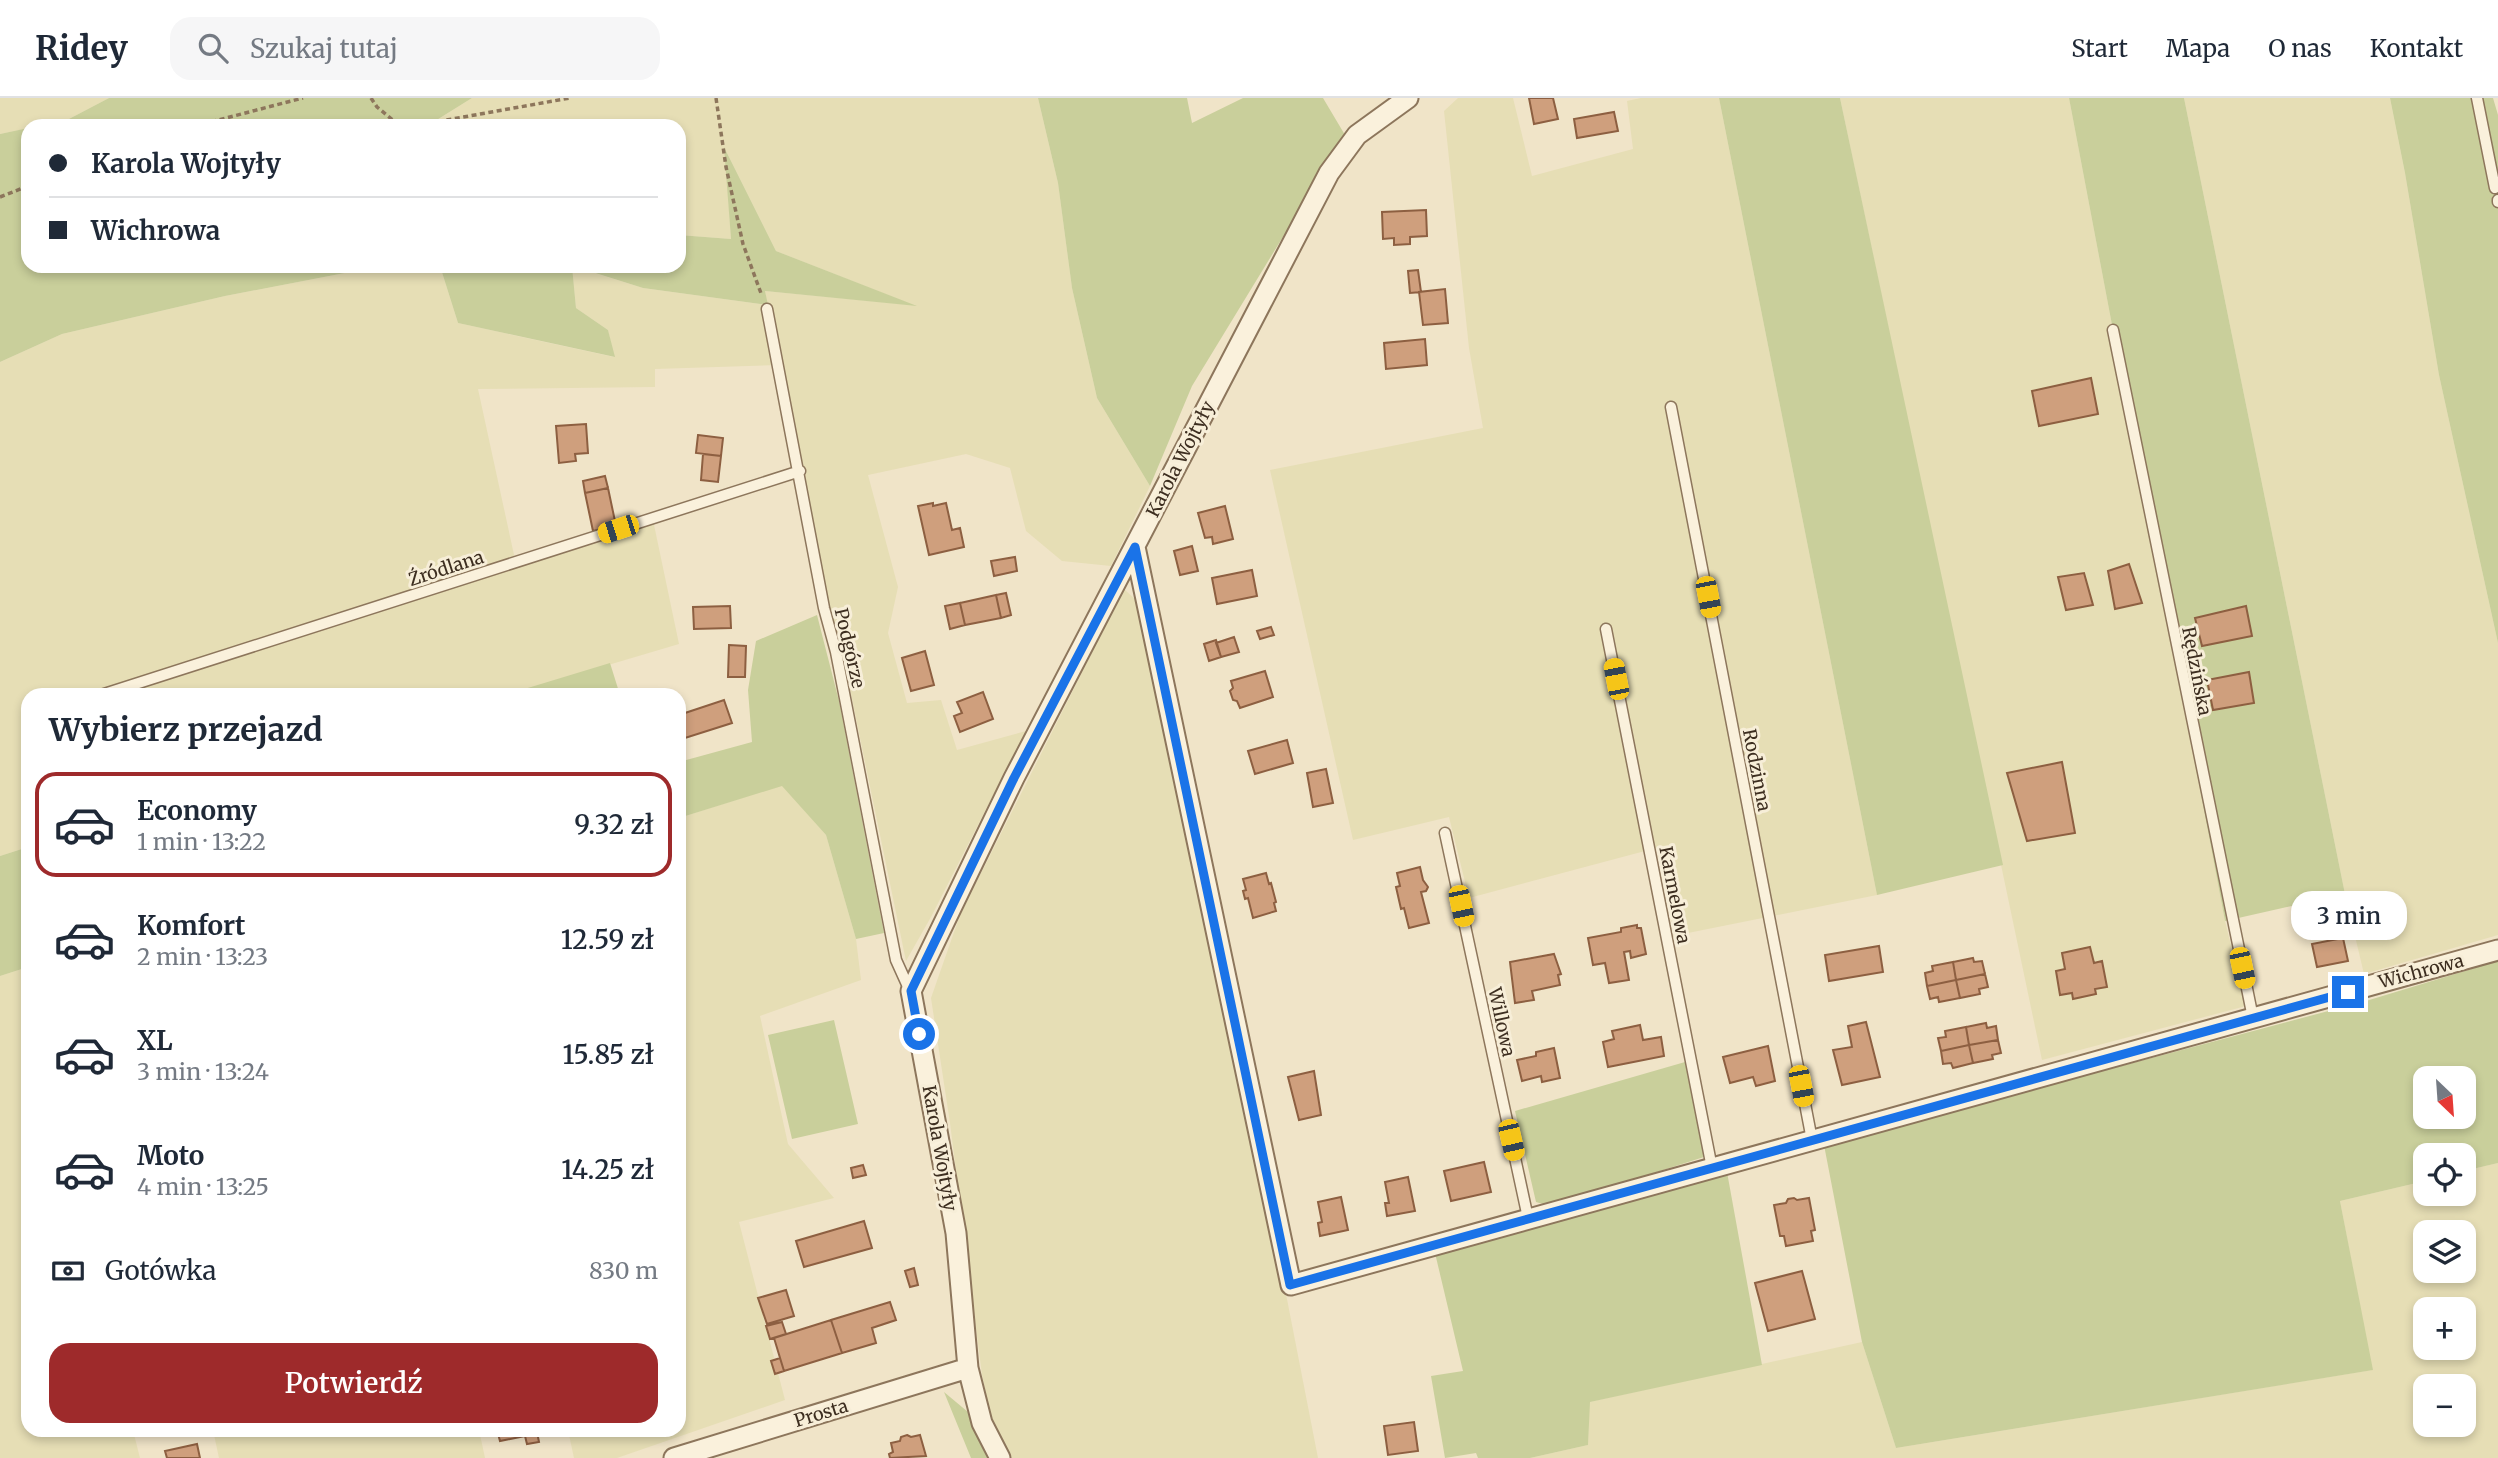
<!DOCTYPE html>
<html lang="pl">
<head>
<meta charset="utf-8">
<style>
	:root { --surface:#fff; --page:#f6f6f7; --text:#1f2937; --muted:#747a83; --line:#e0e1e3; --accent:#9e2a2b }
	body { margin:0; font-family:Merriweather,serif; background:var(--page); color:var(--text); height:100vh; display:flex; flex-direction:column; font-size:26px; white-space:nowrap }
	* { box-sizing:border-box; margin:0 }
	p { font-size:23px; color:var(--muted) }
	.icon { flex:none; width:38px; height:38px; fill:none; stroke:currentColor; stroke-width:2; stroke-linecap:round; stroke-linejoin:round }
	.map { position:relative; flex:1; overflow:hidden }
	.panel { position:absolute; left:21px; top:590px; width:665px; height:749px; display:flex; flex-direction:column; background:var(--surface); border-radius:21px; box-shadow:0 4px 10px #0003 }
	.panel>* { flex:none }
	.top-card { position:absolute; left:21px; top:21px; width:665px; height:154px; border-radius:21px; box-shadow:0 4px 10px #0003; display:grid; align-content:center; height:154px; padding:0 28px; background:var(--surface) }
	.needle { width:46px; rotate:155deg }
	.fabs { position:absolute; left:2413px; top:968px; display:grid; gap:14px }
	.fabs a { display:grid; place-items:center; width:63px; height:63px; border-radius:14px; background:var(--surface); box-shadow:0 4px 10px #0003; font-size:35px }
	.end { position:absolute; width:32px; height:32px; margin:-16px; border:9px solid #1a73e8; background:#fff; box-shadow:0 0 0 4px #fff }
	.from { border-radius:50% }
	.bubble { position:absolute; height:49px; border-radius:21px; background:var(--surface); box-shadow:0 4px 10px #0003; font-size:23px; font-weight:600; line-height:49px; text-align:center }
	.car { position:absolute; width:21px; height:42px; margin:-21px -10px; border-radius:9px; box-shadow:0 0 5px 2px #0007; background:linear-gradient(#f5c518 24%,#345 0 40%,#f5c518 0 76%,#345 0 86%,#f5c518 0) }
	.top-card b { display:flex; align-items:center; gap:24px; height:66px; font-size:26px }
	.top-card b+b { border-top:2px solid var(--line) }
	.top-card i { width:18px; height:18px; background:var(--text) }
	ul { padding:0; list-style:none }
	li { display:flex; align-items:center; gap:21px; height:105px; margin:0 14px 10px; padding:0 14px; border:4px solid transparent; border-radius:21px }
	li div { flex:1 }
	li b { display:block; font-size:26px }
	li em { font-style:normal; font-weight:600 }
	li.on { border-color:var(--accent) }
	li>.icon { width:63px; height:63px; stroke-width:1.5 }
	h2 { padding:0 28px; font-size:32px; line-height:84px }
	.pay { display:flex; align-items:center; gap:18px; height:77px; padding:0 28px; font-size:26px }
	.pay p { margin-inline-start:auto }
	.action { display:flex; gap:14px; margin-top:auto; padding:14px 28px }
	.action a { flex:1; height:80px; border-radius:21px; background:var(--accent); color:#fff; font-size:28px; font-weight:600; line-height:80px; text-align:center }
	header { display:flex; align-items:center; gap:42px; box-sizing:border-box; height:98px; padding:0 35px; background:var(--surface); border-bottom:2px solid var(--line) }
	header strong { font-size:33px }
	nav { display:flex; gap:38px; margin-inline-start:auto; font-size:24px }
	.search { width:490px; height:63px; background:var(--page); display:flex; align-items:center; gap:18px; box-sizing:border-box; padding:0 24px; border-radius:21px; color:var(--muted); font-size:26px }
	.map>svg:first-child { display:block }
</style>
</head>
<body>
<header>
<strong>Ridey</strong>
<div class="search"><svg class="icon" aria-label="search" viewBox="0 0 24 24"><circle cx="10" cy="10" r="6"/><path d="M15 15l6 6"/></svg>Szukaj tutaj</div>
<nav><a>Start</a><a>Mapa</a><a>O nas</a><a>Kontakt</a></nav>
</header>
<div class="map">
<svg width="2498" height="1360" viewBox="0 0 2498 1360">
	<rect width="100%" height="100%" fill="#f0e4c8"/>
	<path fill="#e6deb5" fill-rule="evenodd" d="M0,0H109L67,22L0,36Z
		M472,0H1038L1058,85L1072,190L1097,300L1150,388L1111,468L1062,463L1026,433L1010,370L966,356L868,377L898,489L888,535L907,605L941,602L957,652L1026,633L931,819L906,863L839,538L819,478L779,267L655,271V289L478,291L516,466L653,422L679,546L507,597H28V749L0,758V264L62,236L225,198L381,168H440L458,225L614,259L608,232L576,210L572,168L643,190L767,207L765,193L913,207L776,153L725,51L731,141L679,137V28H427Z
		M1458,0H1513L1532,78L1633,51L1627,3L1641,0H1719L1877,797L1678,837L1660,749L1469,800L1449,719L1353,742L1270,372L1483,330L1469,250L1444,13Z
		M1840,0H2069L2225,823L2246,908L2042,962Z
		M2184,0H2390L2405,75L2439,277L2498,545V837L2364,876L2345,796Z
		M1124,491L1138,504L1286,1196L1318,1360H1010L992,1324L982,1277L950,1025L931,900L960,817Z
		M782,687L826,737L856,841L861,882L760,918L788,1046L834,1100L739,1124L785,1302L617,1360H574L568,1332H679V720Z
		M28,869V1332H133L140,1360H0V878Z
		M2498,1065V1360H1530L1588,1347L1589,1304L1862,1244L1896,1350L2372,1272L2340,1103L2425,1083L2426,1096H2464V1073ZM2426,1134H2464V1172H2426ZM2426,1211H2464V1250H2426ZM2426,1288H2464V1326H2426Z
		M213,1332H479L485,1360H219Z"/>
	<path fill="#c9cf9b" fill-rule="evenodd" d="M109,0H472L427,28H36L67,22Z
		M1038,0H1187L1192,25L1243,0H1323L1345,37L1192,288L1150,388L1097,300L1072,190L1058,85Z
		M1719,0H1840L2003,767L1877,797Z
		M2069,0H2184L2345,796L2225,823Z
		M2390,0H2493L2498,17V545L2439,277L2405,75Z
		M28,30V168H381L225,198L62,236L0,264V36Z
		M724,49L776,153L917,208L765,193L768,207L643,190L573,168H679V137L731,141Z
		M440,168H572L576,210L608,232L615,259L458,225Z
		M817,517L839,603L884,835L856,841L826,737L782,688L679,720V664L752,644L748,592L756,543Z
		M610,565L620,597H507L508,596Z
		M28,749V869L0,878V758Z
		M2498,863V1065L2464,1073V1057H2426L2425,1083L2340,1103L2373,1272L1896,1350L1862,1244L1824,1047L2366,903ZM2426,980H2464V1018H2426Z
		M834,922L858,1026L792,1041L768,937Z
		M1685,964L1704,1059L1550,1108L1536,1104L1515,1013Z
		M1727,1074L1762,1267L1590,1304L1588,1347L1530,1360H1478L1476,1355L1445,1360L1431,1278L1463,1273L1435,1155Z
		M944,1294L968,1314L991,1360H971Z"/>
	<path fill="#cf9f7d" stroke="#8d5f41" stroke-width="2" d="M1529,0H1553L1558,21L1534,26Z
		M1614,14L1618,33L1577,40L1574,21Z
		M1426,112L1427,138L1410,139V146L1394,147V140L1383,141L1382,114Z
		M1418,172L1421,194L1410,195L1408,173Z
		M1445,191L1448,225L1423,227L1419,194Z
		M1425,241L1427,267L1386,271L1384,245Z
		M2091,280L2098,316L2039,328L2032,293Z
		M586,326L588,355L575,356L576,363L559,365L556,328Z
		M698,337L723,340L721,358L696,355Z
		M703,356L721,358L718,384L701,382Z
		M605,378L608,390L585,395L583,383Z
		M608,390L616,428L593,433L585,395Z
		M933,405V408L946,405L952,432L960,430L964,449L929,457L918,408Z
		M1225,408L1233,441L1213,446L1212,439L1205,440L1198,415Z
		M1192,448L1198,473L1180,477L1174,453Z
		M1015,459L1017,473L994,478L991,463Z
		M2129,466L2142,505L2115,511L2108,473Z
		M1252,472L1257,498L1217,506L1212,480Z
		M2084,475L2093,507L2066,512L2058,479Z
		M1006,495L1011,517L1001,520L996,497Z
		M996,497L1001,520L965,527L960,505Z
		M960,505L965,527L950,531L945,508Z
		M730,508L731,530L694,531L693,509Z
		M2246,508L2252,538L2202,548L2195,520Z
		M1271,529L1274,537L1260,541L1257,533Z
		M1234,539L1239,554L1221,559L1216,545Z
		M1216,542L1221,559L1209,563L1204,546Z
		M729,547L746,548L745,579H728Z
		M925,553L934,587L911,593L902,560Z
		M1265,573L1273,599L1240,610L1237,603L1233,602L1230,593L1233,590L1231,583Z
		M2249,574L2254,605L2213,612L2207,582Z
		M983,594L993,621L960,634L954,618L962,615L957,604Z
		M724,602L732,625L685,640L679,617Z
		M1287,642L1293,665L1255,676L1248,653Z
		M2062,664L2075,735L2027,743L2007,675Z
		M1326,671L1333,705L1313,709L1307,675Z
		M1420,769L1423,782L1428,789L1426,793L1421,794L1429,825L1409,830L1404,810L1401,811L1396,789L1400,788L1397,775Z
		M1266,775L1269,786L1271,785L1276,804L1274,805L1276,813L1253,820L1248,800L1245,801L1243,793L1246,792L1243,781Z
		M1637,827V830H1641L1646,856L1631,860L1630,853L1624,854L1629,882L1609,885L1605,865L1593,867L1588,840L1621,834V830Z
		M2343,840L2348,863L2317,869L2312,846Z
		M1879,848L1883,874L1829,883L1825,857Z
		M2090,849L2094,865L2102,863L2107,889L2095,891L2096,896L2073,901L2072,895L2060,897L2056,873L2065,871L2062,855Z
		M1554,856L1561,876L1558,877L1560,887L1532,893L1534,902L1515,905L1510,864Z
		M1973,860L1974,864L1982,863L1985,876L1956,882L1953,864Z
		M1953,864L1956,882L1927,888L1925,875L1933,873L1932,868Z
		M1985,876L1988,889L1979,891L1980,896L1960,900L1956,882Z
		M1956,882L1960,900L1939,904L1938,899L1930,901L1927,888Z
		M1866,924L1880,979L1842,987L1833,952L1852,949L1848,928Z
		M1986,925L1987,930L1996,928L1998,942L1969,947L1966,929Z
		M1640,927L1643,942L1661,939L1664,958L1608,969L1603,944L1614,941L1612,933Z
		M1966,929L1969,947L1941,953L1938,940L1946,939L1945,933Z
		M1998,942L2001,955L1992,957L1993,961L1973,965L1969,947Z
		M1969,947L1973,965L1953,970L1951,965L1943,966L1941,953Z
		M1768,948L1775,983L1756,988L1753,979L1730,985L1723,959Z
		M1554,950L1560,980L1542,984L1541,978L1522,983L1517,962L1536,958V954Z
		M1314,973L1321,1017L1299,1022L1288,979Z
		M1484,1064L1491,1094L1451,1103L1444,1073Z
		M863,1067L866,1077L853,1080L851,1070Z
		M1408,1079L1415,1113L1387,1118L1385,1105H1389L1385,1084Z
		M1341,1099L1348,1132L1320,1138L1318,1125L1322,1124L1318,1104Z
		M1794,1100L1797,1102L1809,1100L1815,1132L1811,1133L1813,1143L1786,1148L1784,1138H1780L1774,1107L1786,1105L1788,1101Z
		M864,1123L872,1150L804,1169L796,1143Z
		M914,1170L918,1187L910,1189L905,1173Z
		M1802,1173L1815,1221L1768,1233L1755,1185Z
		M786,1192L794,1218L767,1226L758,1200Z
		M890,1204L896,1222L872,1230L876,1245L842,1255L831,1222Z
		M831,1222L842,1255L784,1273L774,1240Z
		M782,1224L786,1236L770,1241L766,1228Z
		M780,1260L784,1273L775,1276L771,1263Z
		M1414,1324L1418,1353L1388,1357L1384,1328Z
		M497,1332H546V1333L537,1334L539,1344L527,1346L525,1338L500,1343Z
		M907,1337L911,1339L920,1337L926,1358L890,1360L889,1356L893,1354L891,1345L900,1343L901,1339Z
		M197,1346L200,1360H167L165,1353Z"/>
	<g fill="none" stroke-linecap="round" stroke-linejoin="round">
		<g stroke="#8d765c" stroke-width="13">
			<path id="lane" d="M2477,0L2495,90
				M2498,102V104
				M767,211L824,510L836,554L896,862L910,893
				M2113,232L2253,920
				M1671,309L1812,1042
				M1606,531L1712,1070
				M101,597L800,373
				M1445,735L1528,1120"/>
		</g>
		<g stroke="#8d765c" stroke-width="23">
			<path id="street" d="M1135,449L1291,1187L2498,852
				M674,1360L968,1270
				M1000,1360L982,1325L968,1270L956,1135L911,893L1014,680L1329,75L1357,37L1408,0"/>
		</g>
		<path stroke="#8d765c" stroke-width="3.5" stroke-dasharray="5 3.5" stroke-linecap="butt" d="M371,0L377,9L400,28
			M716,0L726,69L743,146L762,198
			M195,28L303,0
			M413,28L570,0
			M0,99L28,88"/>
		<use href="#lane" stroke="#faf1dc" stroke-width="10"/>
		<use href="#street" stroke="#faf1dc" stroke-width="19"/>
	</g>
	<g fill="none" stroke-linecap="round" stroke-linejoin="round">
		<path stroke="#1a73e8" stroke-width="9" d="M919,936L911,893L1014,680L1135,449L1290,1187L2348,894"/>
	</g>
	<g text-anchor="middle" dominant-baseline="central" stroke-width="6" stroke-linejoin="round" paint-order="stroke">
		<g font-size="18" fill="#3d2e20" stroke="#f7eed8">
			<text transform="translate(1180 361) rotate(-63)">Karola Wojtyły</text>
			<text transform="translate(446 470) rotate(-18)">Źródlana</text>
			<text transform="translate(850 550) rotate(77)">Podgórze</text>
			<text transform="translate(2197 573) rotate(79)">Rędzińska</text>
			<text transform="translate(1757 672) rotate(79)">Rodzinna</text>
			<text transform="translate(1675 797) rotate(79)">Karmelowa</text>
			<text transform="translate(2421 873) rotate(-15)">Wichrowa</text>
			<text transform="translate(1502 924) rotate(78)">Willowa</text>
			<text transform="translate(940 1050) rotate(80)">Karola Wojtyły</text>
			<text transform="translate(821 1315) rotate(-17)">Prosta</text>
		</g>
	</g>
</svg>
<div class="fabs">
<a><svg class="needle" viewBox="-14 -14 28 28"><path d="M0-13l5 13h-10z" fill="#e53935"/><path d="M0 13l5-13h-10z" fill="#747a83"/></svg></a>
<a><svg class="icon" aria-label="locate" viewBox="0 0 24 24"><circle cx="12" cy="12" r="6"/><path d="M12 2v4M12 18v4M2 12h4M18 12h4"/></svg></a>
<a><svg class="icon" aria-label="layers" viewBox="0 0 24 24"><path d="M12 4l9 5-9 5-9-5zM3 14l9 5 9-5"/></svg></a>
<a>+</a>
<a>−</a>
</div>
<i class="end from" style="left:919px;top:936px"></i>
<i class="end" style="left:2348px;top:894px"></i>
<div class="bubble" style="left:2291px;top:793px;width:116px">3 min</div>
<i class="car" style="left:618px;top:431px;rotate:252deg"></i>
<i class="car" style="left:1708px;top:499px;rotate:169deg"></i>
<i class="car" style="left:1616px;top:581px;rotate:349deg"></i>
<i class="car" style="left:1461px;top:808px;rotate:168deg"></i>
<i class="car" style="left:2242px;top:870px;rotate:168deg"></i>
<i class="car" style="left:1801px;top:988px;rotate:169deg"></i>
<i class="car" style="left:1511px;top:1042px;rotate:167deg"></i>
<div class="top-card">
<b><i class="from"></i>Karola Wojtyły</b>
<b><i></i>Wichrowa</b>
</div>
<section class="panel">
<h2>Wybierz przejazd</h2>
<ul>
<li class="on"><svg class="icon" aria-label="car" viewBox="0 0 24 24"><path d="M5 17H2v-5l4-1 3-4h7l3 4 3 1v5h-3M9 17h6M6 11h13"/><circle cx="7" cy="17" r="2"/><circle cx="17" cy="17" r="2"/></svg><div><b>Economy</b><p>1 min · 13:22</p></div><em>9.32 zł</em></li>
<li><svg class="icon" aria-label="car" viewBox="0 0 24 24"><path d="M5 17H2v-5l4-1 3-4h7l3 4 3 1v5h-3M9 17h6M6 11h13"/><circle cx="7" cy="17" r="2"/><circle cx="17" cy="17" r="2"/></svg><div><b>Komfort</b><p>2 min · 13:23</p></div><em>12.59 zł</em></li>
<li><svg class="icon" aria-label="car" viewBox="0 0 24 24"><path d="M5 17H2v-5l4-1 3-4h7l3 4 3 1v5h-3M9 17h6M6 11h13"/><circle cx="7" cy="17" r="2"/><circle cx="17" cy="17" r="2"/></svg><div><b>XL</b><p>3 min · 13:24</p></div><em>15.85 zł</em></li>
<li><svg class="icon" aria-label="car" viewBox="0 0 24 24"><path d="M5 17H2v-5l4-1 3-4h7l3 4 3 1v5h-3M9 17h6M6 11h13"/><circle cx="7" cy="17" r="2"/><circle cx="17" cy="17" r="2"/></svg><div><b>Moto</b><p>4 min · 13:25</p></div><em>14.25 zł</em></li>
</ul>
<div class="pay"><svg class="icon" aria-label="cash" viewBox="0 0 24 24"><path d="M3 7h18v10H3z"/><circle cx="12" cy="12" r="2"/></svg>Gotówka<p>830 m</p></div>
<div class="action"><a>Potwierdź</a></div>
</section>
</div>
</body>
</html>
